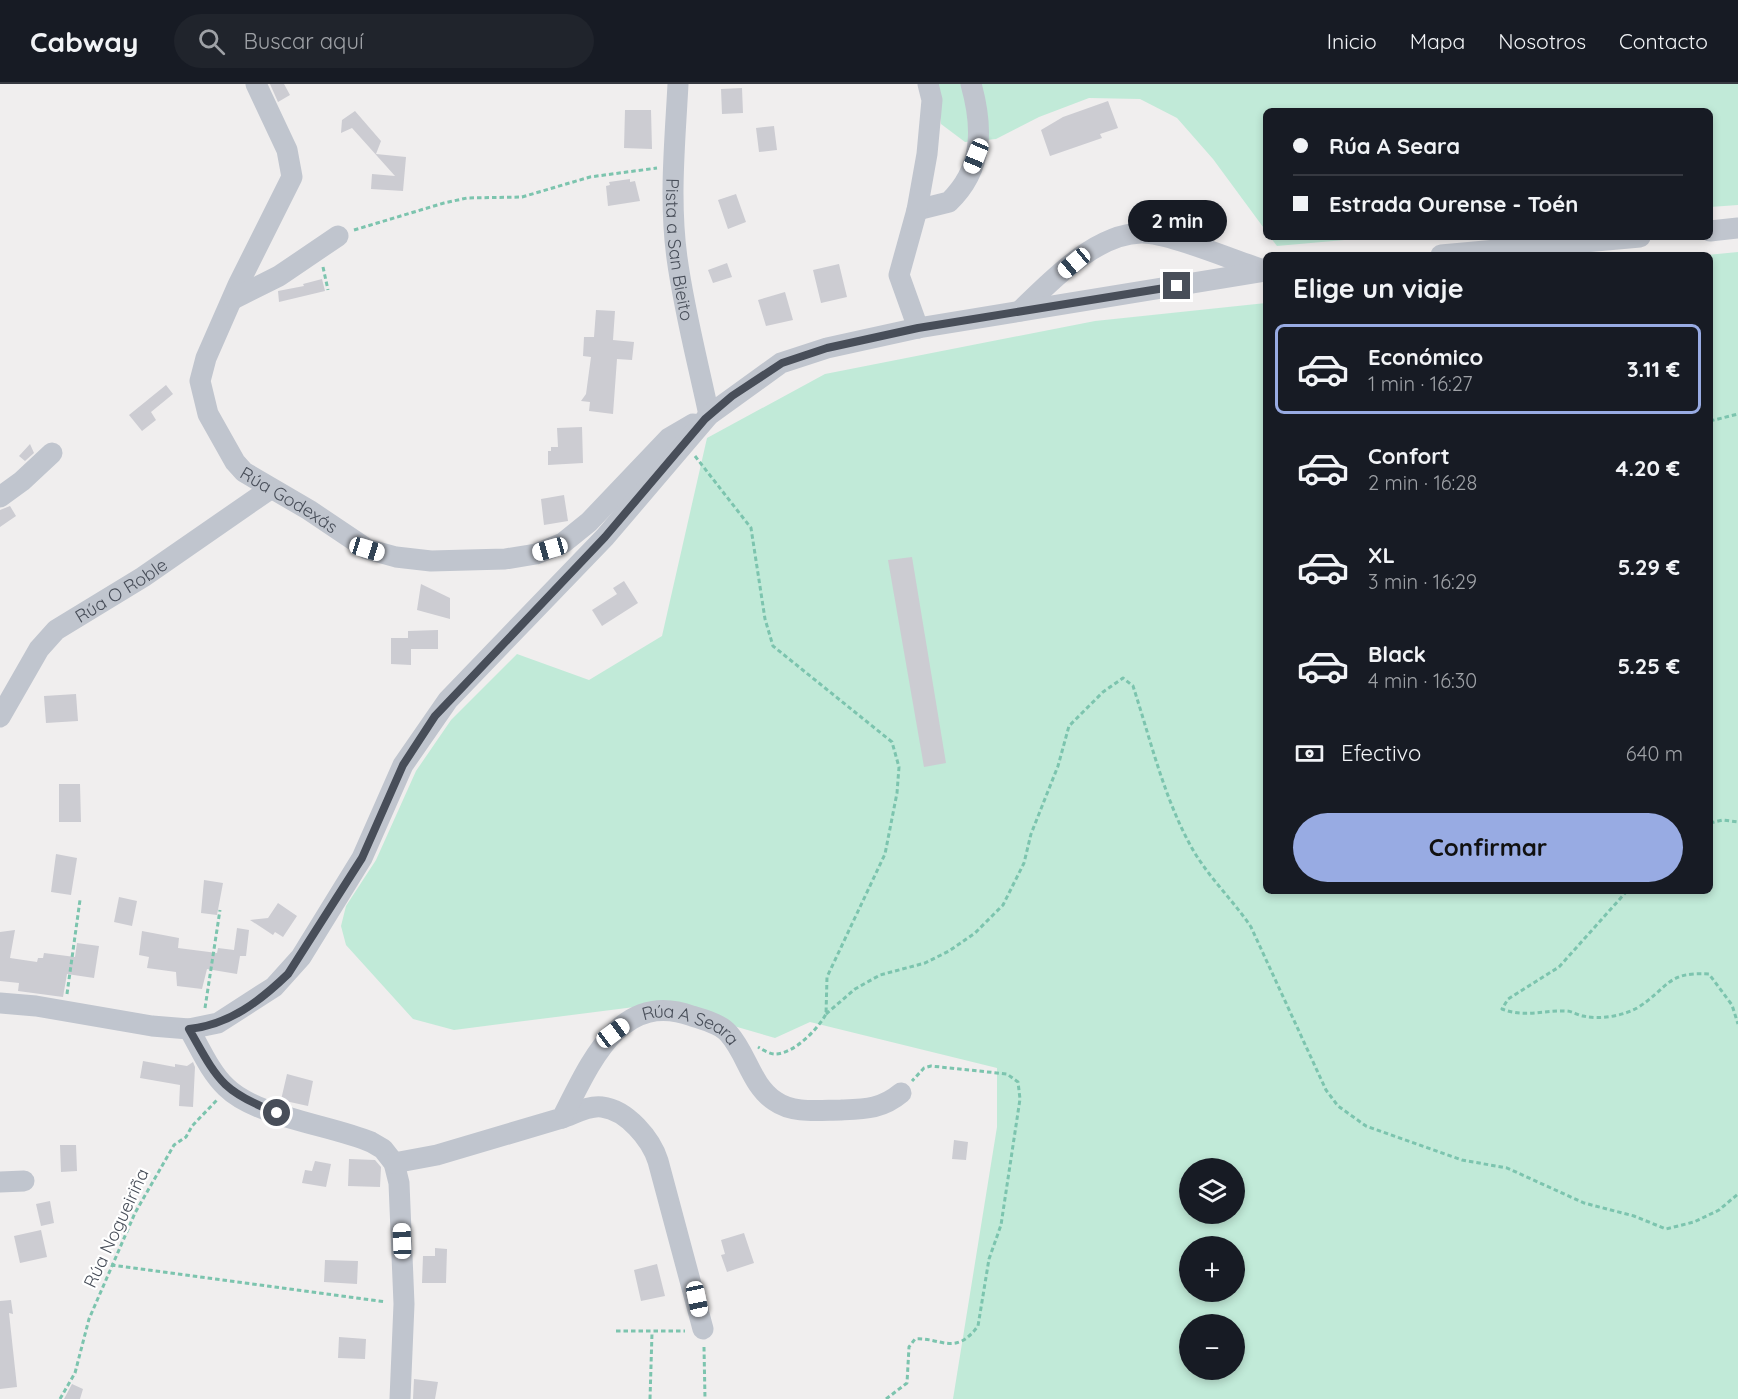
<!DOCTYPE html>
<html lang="es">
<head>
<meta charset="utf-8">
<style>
	:root { --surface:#171b24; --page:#20242c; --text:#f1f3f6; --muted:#9ea1a6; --line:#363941; --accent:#98abe3 }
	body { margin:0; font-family:Quicksand,sans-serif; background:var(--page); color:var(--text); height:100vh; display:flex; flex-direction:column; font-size:22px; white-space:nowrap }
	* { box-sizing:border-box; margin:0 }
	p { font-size:20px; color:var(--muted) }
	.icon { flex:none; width:33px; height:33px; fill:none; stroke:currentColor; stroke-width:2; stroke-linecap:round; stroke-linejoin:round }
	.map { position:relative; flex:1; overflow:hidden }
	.drawer { position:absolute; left:1263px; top:168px; width:450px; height:642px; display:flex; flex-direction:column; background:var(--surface); border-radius:9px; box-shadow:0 3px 9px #0003 }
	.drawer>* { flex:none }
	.guide { position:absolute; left:1263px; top:24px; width:450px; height:132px; border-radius:9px; box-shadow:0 3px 9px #0003; display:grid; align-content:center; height:132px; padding:0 30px; background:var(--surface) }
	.tools { position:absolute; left:1179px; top:1074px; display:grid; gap:12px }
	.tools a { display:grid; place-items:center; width:66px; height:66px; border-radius:50%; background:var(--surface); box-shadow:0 3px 9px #0003; font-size:30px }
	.end { position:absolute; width:27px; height:27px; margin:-14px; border:8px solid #484e59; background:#fff; box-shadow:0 0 0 3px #fff }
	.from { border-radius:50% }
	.bubble { position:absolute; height:42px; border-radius:21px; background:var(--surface); box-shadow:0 3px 9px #0003; font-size:20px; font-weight:700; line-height:42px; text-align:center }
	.car { position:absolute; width:18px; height:36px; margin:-18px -9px; border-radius:8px; box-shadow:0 0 4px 2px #0007; background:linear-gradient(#fff 24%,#345 0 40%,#fff 0 76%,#345 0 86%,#fff 0) }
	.guide b { display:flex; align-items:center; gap:21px; height:57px; font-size:22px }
	.guide b+b { border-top:2px solid var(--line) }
	.guide i { width:15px; height:15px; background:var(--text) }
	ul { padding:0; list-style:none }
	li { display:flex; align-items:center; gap:18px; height:90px; margin:0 12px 9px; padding:0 18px; border:3px solid transparent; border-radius:9px }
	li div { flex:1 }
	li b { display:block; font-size:22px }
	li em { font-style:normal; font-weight:700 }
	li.selected { border-color:var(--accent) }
	li>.icon { width:54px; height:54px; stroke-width:1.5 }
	h2 { padding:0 30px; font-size:27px; line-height:72px }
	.pay { display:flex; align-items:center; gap:15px; height:66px; padding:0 30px; font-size:22px }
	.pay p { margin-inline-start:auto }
	.action { display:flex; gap:12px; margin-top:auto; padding:12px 30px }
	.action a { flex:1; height:69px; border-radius:36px; background:var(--accent); color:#111; font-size:24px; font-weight:700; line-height:69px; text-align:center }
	header { display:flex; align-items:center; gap:36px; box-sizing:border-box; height:84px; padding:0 30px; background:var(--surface); border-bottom:2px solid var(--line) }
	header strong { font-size:28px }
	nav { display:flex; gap:33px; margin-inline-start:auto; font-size:21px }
	.search { width:420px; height:54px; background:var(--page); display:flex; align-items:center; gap:15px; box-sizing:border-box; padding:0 21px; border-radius:33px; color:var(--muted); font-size:22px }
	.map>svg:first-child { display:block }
</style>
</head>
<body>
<header>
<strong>Cabway</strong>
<div class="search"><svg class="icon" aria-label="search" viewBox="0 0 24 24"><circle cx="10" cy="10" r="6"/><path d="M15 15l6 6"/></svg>Buscar aquí</div>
<nav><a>Inicio</a><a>Mapa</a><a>Nosotros</a><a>Contacto</a></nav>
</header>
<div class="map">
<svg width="1738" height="1315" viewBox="0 0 1738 1315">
	<rect width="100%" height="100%" fill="#f0eeee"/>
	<path fill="#c1ead8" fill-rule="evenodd" d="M937,0H1738V121L1710,123V27H1266V147L1213,75L1177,34L1140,15L1089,14L1039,33L996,55L965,58L941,40Z
		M1270,153H1378L1277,162Z
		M1738,168V1315H953L997,1043V984L810,938L775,954L658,920L454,946L413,935L346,861L341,842L346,822L376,776L416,687L451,636L517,570L589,596L662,552L707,354L825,290L1095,237L1266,219V807H1710V171H1707ZM1190,1084H1234V1130H1190ZM1190,1162H1234V1208H1190ZM1190,1240H1234V1286H1190Z"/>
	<path fill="#ccccd2" d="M270,0H284L290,11L278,18Z
		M742,4L743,29L722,30L721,5Z
		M1108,17L1118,44L1100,50L1102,54L1050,72L1041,46L1063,33Z
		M625,26H651L652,65L624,64Z
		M355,27L381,57L376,70L406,73L403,107L371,105L372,90L395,92L352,44L341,49L342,36Z
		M774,42L777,66L759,68L756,44Z
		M630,95V98L635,97L640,117L608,122L606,102L610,101L609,98Z
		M736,110L746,138L728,145L718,116Z
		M727,179L732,193L713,199L708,186Z
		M839,180L847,213L821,219L813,186Z
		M322,195L325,207L279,218L278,207L304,202L303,200Z
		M785,208L793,236L766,242L758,216Z
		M596,226L615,227L613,256L634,258L632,276L617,275L613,330L589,327L590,318L581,317L586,310L591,273L583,272L584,253H594Z
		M166,301L173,310L151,328L156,336L142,347L129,331Z
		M582,343L583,379L548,381V367H551V363H558L557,344Z
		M30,360L34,369L25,377L19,372Z
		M564,411L568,437L544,441L541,415Z
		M10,422L16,432L0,443V426Z
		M912,473L946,679L924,683L888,476Z
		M624,497L638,519L602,542L592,526L617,510L613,504Z
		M421,500L450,514V535L417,526Z
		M438,546V565H411V581L391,580V554H408V547Z
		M76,610L78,637L46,639L44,612Z
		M59,700H80L81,738H59Z
		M56,770L77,774L71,811L51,808Z
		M204,796L223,799L217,831L201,829Z
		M119,813L137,817L132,842L114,838Z
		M278,819L297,832L283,853L275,848L273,851L250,836L268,834Z
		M237,844L249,846L246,872H240L237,890L207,885L202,905L177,902L176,888L147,884L149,873L139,871L142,847L179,854L178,864L217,869L218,864L234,866Z
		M15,846L10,874L37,878L38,874H43L44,869L75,873L77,859L99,862L94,894L67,890L63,913L18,907L19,899L0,897V848Z
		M143,977L175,983V980L187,982L193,978L195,983L193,1023L179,1022L180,1001L140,994Z
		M287,990L313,997L308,1022L281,1016Z
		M954,1056L968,1058L966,1076L952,1075Z
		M60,1061H76L77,1087L61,1088Z
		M349,1075L375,1076L381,1083L380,1103L348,1102Z
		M315,1077L331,1080L326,1103L302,1099L305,1086L312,1087Z
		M50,1117L54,1139L41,1142L36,1120Z
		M41,1146L47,1173L20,1179L14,1152Z
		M744,1149L754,1179L727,1188L721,1171L725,1170L721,1156Z
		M435,1164L447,1165L446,1199H422L423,1172H435Z
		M325,1176L358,1177L357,1200L324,1198Z
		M657,1180L665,1212L641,1217L634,1186Z
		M11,1216L13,1230L9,1229L17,1303L0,1305V1217Z
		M339,1253L366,1255L365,1275L338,1274Z
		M414,1295L438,1298L435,1315H413Z
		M72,1300L83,1305L80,1315H64Z"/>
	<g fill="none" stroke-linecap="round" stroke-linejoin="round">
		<path stroke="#7cc4ae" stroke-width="3" stroke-dasharray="4.5 3" stroke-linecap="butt" d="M354,146L444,119L467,114L522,113L590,93L657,84
			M323,183L328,206
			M1710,337L1738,330
			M695,372L751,444L765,535L773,562L892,658L899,683L897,709L885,770L827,893L826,930C818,945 794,970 775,970C770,970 763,966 758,963
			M1710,739L1723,736L1738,738
			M1627,807L1559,883L1508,915L1502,925C1524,934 1544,926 1566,927C1572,927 1577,931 1583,932C1599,936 1623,932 1637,924C1668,905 1666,887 1709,890L1732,921L1738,940
			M67,910L80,816
			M205,924L220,826
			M826,930L855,905L880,891L925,879L949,867L975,849L1003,821L1024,779L1031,750L1058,682L1069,642L1103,608L1123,594L1133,602C1151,657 1164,715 1193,766C1210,795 1233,816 1251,843L1326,1006L1338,1022L1366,1042L1462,1076L1507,1084L1584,1119L1634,1132L1666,1145L1694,1138L1719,1126L1738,1110
			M111,1181L386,1218
			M616,1247H685
			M704,1263L705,1315
			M60,1315L75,1289L89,1235L135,1129L174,1061L186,1053L192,1042L217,1016
			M650,1315L652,1249
			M886,1315L907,1299L909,1263L915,1255C941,1253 955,1273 978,1242L989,1175L1001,1141L1020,1015L1018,998L1007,990L931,982L924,984L912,997"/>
		<g stroke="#c0c5ce" stroke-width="21">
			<path id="s1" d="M256,0L287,66L292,93L238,201L206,274L200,297L208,330L235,378L244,388L309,426L367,465L396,473L431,477L505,475L536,470L563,459L589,438L669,354L693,340"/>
			<path id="s2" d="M678,0C675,58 669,116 677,174C684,226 698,279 709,331"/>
			<path d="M917,126L949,118C984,84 983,43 971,0"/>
			<path d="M1710,147L1738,144"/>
			<path d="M1441,171L1640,153"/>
			<path d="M233,215L279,192L338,152"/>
			<path d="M1020,227C1051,197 1095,150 1141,149C1167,148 1235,177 1264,186"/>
			<path d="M918,244L899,191L917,126L927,70L932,16L928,0"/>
			<path d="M0,413L22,397L52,369"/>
			<path id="s3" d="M0,633L39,565L56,546L143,493L270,405"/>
			<path d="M0,919L36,922L152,942L189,945L218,939L274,903L301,873L362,774L403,681L448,616L605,453L709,331L781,279L827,264L918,244L1266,187"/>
			<path d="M189,945C200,964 210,988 226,1003C256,1033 331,1041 371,1058L383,1065L394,1079L399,1099L404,1220L400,1315"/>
			<path d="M562,1034C574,1030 589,1021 602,1023C627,1026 651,1055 658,1077L703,1245"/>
			<path id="s4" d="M394,1079L437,1071L562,1034C589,982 619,905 692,932C704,936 721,940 729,950C747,970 751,1001 775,1017C793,1030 820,1026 841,1026C865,1025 882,1025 901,1009"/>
			<path d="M0,1098L24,1097"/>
		</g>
	</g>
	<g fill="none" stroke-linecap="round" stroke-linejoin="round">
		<path stroke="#484e59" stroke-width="8" d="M277,1029C221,1007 218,996 189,945C229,941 260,917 288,890L362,774L403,681L435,632L605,453L705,335L732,312L782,279L827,264L918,244L1177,202"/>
	</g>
	<g text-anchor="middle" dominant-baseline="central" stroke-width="4.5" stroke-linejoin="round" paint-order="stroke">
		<g font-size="18" fill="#484e59" stroke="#fff">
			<text stroke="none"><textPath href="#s2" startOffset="166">Pista a San Bieito</textPath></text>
			<text stroke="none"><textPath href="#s1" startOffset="480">Rúa Godexás</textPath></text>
			<text stroke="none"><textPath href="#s3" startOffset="180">Rúa O Roble</textPath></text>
			<text stroke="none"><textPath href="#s4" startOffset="360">Rúa A Seara</textPath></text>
			<text transform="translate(116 1144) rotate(-65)">Rúa Nogueiriña</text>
		</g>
	</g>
</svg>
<div class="tools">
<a><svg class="icon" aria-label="layers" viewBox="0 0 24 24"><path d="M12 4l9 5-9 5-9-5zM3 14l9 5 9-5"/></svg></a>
<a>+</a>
<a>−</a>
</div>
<i class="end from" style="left:277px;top:1029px"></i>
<i class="end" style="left:1177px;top:202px"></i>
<div class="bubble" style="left:1128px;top:116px;width:99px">2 min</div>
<i class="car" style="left:976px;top:72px;rotate:202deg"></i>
<i class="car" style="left:1074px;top:179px;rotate:230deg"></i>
<i class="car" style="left:367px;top:465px;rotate:107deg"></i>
<i class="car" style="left:550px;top:465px;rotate:254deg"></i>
<i class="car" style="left:613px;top:949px;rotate:53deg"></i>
<i class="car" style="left:402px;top:1157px;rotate:358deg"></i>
<i class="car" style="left:697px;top:1215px;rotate:168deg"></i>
<div class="guide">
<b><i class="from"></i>Rúa A Seara</b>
<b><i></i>Estrada Ourense - Toén</b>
</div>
<section class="drawer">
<h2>Elige un viaje</h2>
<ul>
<li class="selected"><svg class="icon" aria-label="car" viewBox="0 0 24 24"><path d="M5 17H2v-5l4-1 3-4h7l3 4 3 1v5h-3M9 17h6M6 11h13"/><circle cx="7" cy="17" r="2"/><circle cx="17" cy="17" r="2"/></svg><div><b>Económico</b><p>1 min · 16:27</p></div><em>3.11 €</em></li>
<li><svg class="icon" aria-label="car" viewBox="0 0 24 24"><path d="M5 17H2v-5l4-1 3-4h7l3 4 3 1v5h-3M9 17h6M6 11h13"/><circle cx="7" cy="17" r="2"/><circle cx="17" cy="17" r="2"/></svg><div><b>Confort</b><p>2 min · 16:28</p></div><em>4.20 €</em></li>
<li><svg class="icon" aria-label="car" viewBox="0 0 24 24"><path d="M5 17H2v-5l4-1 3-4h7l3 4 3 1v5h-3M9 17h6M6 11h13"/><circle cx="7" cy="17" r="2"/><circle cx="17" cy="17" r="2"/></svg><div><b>XL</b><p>3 min · 16:29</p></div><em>5.29 €</em></li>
<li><svg class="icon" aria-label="car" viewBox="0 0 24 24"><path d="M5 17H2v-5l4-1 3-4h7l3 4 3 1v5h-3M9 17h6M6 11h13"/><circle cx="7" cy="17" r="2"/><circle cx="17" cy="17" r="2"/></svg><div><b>Black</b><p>4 min · 16:30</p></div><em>5.25 €</em></li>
</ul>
<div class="pay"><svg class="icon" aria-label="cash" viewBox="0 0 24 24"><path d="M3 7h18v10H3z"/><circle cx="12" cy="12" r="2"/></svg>Efectivo<p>640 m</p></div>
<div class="action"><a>Confirmar</a></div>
</section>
</div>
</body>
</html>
